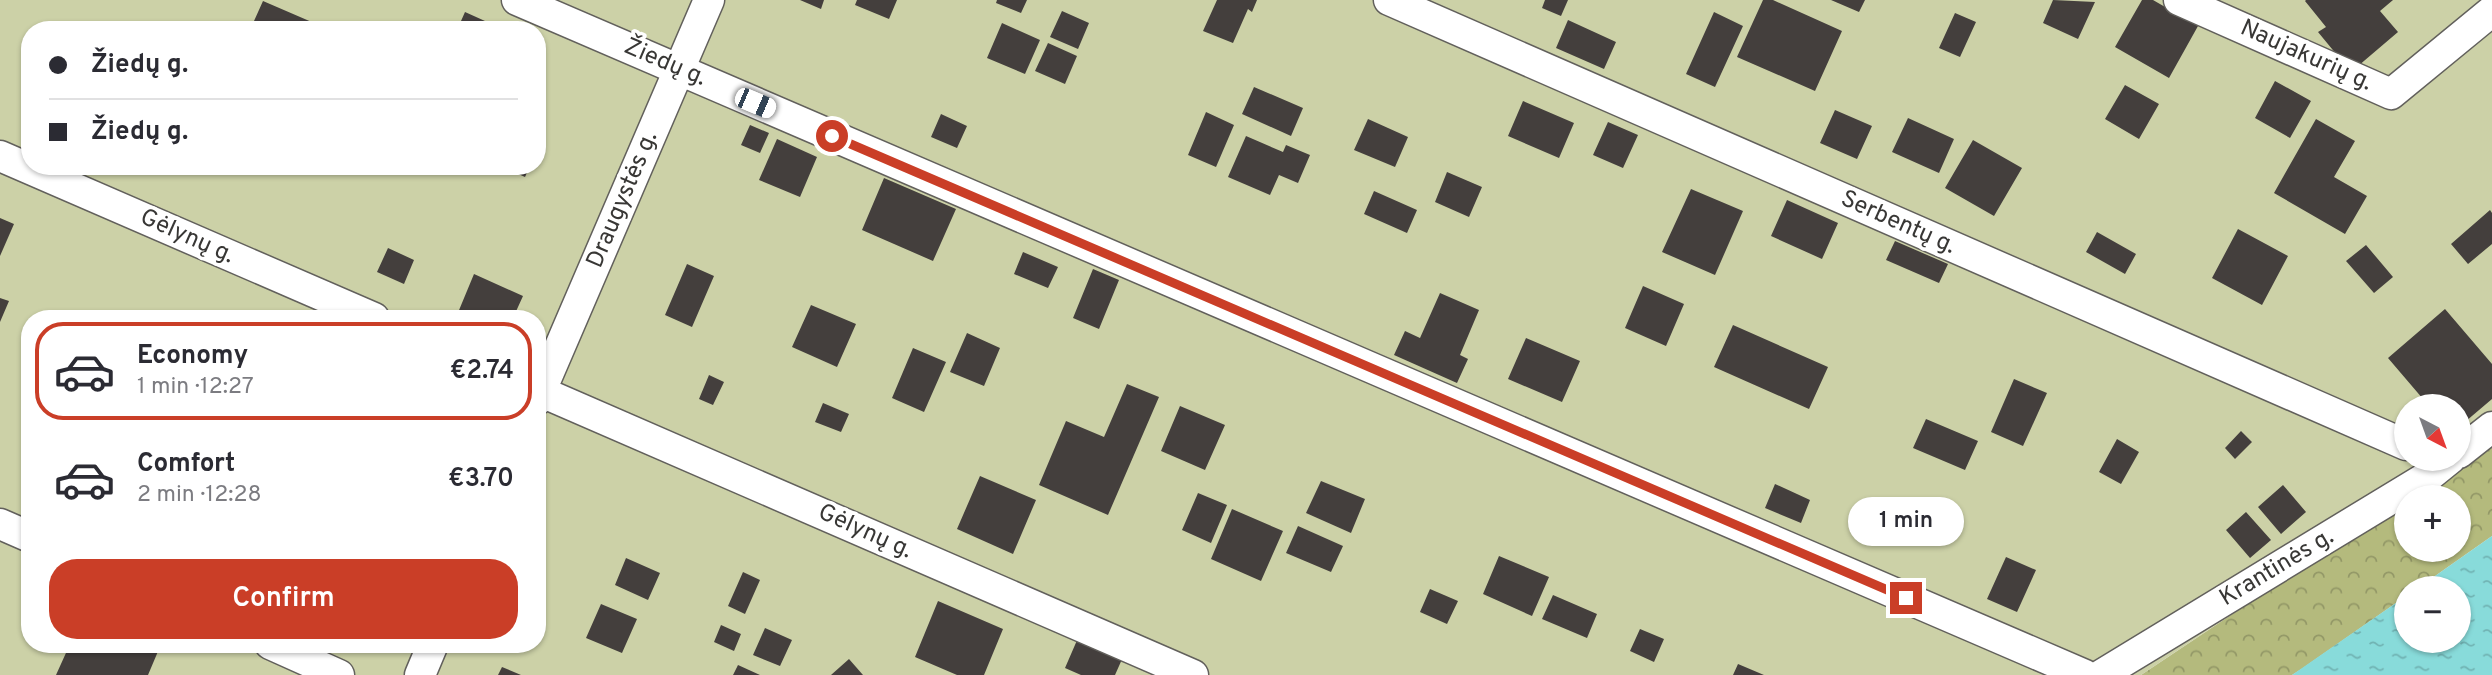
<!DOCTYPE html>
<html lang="en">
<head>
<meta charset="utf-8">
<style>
	:root { --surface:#fff; --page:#f2f2f3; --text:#2b2b33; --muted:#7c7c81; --line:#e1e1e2; --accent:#ca3e27 }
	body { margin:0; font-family:Overpass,sans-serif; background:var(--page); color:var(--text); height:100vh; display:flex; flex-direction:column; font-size:26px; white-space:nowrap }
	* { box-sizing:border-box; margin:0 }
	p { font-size:23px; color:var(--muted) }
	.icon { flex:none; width:38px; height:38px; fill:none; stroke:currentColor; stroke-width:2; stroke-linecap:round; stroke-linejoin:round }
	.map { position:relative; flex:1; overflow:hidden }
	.drawer { position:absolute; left:21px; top:310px; width:525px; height:343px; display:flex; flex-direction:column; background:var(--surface); border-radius:28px; box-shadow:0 2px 5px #0004 }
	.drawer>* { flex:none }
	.banner { position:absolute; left:21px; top:21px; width:525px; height:154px; border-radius:28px; box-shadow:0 2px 5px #0004; display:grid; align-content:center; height:154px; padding:0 28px; background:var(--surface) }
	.needle { width:46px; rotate:139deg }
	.buttons { position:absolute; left:2394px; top:394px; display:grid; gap:14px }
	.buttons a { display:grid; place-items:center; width:77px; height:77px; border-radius:50%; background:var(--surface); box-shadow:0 2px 5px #0004; font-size:35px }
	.end { position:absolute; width:32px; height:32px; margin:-16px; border:9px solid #ca3e27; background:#fff; box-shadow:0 0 0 4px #fff }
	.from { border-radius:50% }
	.bubble { position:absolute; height:49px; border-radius:24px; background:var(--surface); box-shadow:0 2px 5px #0004; font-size:23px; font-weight:600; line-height:49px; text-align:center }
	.car { position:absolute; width:21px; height:42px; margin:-21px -10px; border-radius:9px; box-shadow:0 0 5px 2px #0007; background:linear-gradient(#fff 24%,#345 0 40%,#fff 0 76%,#345 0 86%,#fff 0) }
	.banner b { display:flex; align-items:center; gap:24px; height:66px; font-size:26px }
	.banner b+b { border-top:2px solid var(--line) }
	.banner i { width:18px; height:18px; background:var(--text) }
	ul { padding:12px 0 0; list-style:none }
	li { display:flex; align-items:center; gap:21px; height:98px; margin:0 14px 10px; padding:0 14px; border:4px solid transparent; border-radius:28px }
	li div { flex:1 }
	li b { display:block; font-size:26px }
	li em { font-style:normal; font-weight:600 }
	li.active { border-color:var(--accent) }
	li>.icon { width:63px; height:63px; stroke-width:1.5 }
	.button { display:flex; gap:14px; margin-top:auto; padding:14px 28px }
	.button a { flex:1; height:80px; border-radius:28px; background:var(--accent); color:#fff; font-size:28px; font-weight:600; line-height:80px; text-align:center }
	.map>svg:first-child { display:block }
</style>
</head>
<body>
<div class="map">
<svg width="2492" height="675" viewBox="0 0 2492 675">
	<defs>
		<pattern id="forest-crowns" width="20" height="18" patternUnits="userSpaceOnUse" patternTransform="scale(1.75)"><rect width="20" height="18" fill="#b4ba7d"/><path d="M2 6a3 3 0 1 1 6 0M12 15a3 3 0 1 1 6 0" fill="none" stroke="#939867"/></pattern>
		<pattern id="water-ripples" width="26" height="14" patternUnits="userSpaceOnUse" patternTransform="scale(1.75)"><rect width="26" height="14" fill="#88dbda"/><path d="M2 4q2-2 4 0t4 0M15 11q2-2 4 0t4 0" fill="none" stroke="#70b2b2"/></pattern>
	</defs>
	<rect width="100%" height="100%" fill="#ece9e4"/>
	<path fill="url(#forest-crowns)" d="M2492,445V536L2418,588H2406V596L2303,668L2292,675H2141L2342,541L2406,505V550H2459V497H2420Z"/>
	<path fill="#ccd1a7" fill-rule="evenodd" d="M0,0H2492V445L2446,482L2341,541L2141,675H0ZM30,30H537V166H30ZM30,318H537V644H30ZM2406,406H2459V458H2406Z"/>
	<path fill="url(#water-ripples)" d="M2492,536V675H2292L2406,596V640H2459V588H2418Z"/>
	<path fill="#443f3d" d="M800,0H824L821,9Z
		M857,0H897L889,19L855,5Z
		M997,0H1027L1021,13L996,3Z
		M1217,0H1257L1252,12L1248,9L1233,43L1203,31Z
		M1545,0H1568L1561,16L1542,8Z
		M1763,0H1773L1842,31L1815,91L1737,57Z
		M1831,0H1865L1859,12Z
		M2053,0L2095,2L2078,39L2043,23Z
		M2142,0H2153L2198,26L2169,78L2115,47Z
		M2306,0H2393L2380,11L2398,32L2351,72L2318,32L2326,27L2305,1Z
		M263,1L314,23L311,30H250Z
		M1062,11L1089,23L1078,49L1050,37Z
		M465,12L505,30H457Z
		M1714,12L1743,26L1715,87L1686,74Z
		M1955,13L1976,22L1960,57L1939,48Z
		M1568,20L1616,42L1604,69L1556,48Z
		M1002,23L1040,40L1025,74L987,58Z
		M1048,43L1077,56L1065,84L1035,71Z
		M2275,81L2311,101L2290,138L2255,118Z
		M2125,85L2159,104L2139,139L2105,119Z
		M1254,87L1303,108L1291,136L1242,114Z
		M1523,101L1574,123L1559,158L1508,136Z
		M1835,110L1872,126L1857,159L1820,143Z
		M1206,112L1234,125L1216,167L1188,155Z
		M941,114L967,126L957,148L931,137Z
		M1908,118L1954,139L1939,173L1892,152Z
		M1368,119L1408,137L1395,167L1354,150Z
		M2316,119L2355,141L2334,177L2367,196L2345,234L2274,193Z
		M1608,122L1638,135L1623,168L1593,155Z
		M750,125L769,133L760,153L741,145Z
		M1246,136L1283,152L1286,145L1310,155L1298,183L1279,175L1270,195L1228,177Z
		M777,139L817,157L800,197L759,180Z
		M1973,140L2022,168L1994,216L1945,188Z
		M501,166H530L525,177Z
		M1447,172L1482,187L1469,217L1435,202Z
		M884,178L956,209L933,261L862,230Z
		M1691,189L1743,211L1715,275L1662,252Z
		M1374,191L1417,210L1407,233L1364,214Z
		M1787,200L1838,223L1822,259L1771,236Z
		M2490,210L2492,213V244L2468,264L2451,244Z
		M0,218L14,224L0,256Z
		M2238,229L2288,256L2262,305L2212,278Z
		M2097,232L2136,254L2125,274L2086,252Z
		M1895,241L1948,264L1939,283L1886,260Z
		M2366,245L2393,277L2374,293L2346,261Z
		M388,248L414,260L404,284L377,272Z
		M1023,252L1058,267L1048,288L1014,274Z
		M687,264L714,276L692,327L665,315Z
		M1093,269L1119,280L1099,329L1073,318Z
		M474,274L523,296L513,318H465L457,315Z
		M1643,286L1684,304L1666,346L1625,328Z
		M1440,293L1479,310L1460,355L1468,359L1457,383L1394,355L1405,331L1420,338Z
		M0,298L9,301L0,322Z
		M811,305L856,324L837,367L792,347Z
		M2445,309L2492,364V399L2459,427V406H2429L2388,358Z
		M1733,325L1828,367L1809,409L1714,367Z
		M967,333L1000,348L984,386L950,372Z
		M1526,338L1580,361L1562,402L1508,379Z
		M913,348L946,362L924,412L892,398Z
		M709,375L724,382L713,405L699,399Z
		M2014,379L2047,393L2023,446L1991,432Z
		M1127,384L1159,397L1108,515L1039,485L1066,421L1104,437Z
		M823,403L849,414L841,432L815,422Z
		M1180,406L1225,425L1205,470L1161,451Z
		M1926,419L1978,441L1965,470L1913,448Z
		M2241,431L2252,442L2235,459L2225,448Z
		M2117,439L2139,452L2121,484L2099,472Z
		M980,476L1036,500L1013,554L957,529Z
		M1321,481L1365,499L1351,533L1306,513Z
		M1775,484L1810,500L1801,523L1765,508Z
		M2283,485L2306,512L2281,534L2258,507Z
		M1198,493L1227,505L1211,543L1182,530Z
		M1232,509L1283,531L1261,581L1211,559Z
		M2246,512L2271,540L2250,558L2226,530Z
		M1298,526L1343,546L1331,572L1286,553Z
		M1499,556L1549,577L1532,616L1483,594Z
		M2006,557L2036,570L2017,612L1987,599Z
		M626,558L660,573L648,600L615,585Z
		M743,572L760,580L745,614L728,606Z
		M1430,589L1458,601L1447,624L1420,612Z
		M1553,595L1597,614L1587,638L1542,619Z
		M938,601L1003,629L984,675H957L915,657Z
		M601,604L637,619L622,653L586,638Z
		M721,625L741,634L734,651L714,642Z
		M765,628L792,640L780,666L753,655Z
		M1640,629L1664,639L1654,662L1630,651Z
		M1078,638L1123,657L1115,675H1081L1065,668Z
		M70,644H103L117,650L120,644H149L159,649L148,675H56Z
		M849,659L863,675H831Z
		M1738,664L1764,675H1733Z
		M738,665L760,675H733Z
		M502,667L521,675H498Z"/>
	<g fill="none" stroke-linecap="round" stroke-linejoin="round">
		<g stroke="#62605c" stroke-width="33">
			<path id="street" d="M517,0L2085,675
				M1389,0L2406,445
				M2179,0L2391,94L2492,11
				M0,156L374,318
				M537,390L1193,675
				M537,400L709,0
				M2459,453L2492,427
				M0,524L30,537
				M270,644L339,675
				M420,675L433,644
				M2101,675L2430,475L2451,458"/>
		</g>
		<use href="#street" stroke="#fff" stroke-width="30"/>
	</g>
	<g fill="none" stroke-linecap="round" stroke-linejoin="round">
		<path stroke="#ca3e27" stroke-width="9" d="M832,136L1906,598"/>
	</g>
	<g text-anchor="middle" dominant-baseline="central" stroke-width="7" stroke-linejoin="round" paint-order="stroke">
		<g font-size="24" fill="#383735" stroke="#fff">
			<text transform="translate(2306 56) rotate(24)">Naujakurių g.</text>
			<text transform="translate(665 63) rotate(23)">Žiedų g.</text>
			<text transform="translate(623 200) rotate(-67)">Draugystės g.</text>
			<text transform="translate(1898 223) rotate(24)">Serbentų g.</text>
			<text transform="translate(187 237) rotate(24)">Gėlynų g.</text>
			<text transform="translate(865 532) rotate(24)">Gėlynų g.</text>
			<text transform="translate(2277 568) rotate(-31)">Krantinės g.</text>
		</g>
	</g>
</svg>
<div class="buttons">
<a><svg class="needle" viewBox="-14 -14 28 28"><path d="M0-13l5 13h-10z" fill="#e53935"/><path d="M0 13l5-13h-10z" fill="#7c7c81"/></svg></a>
<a>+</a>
<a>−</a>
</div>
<i class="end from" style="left:832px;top:136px"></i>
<i class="end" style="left:1906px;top:598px"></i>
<div class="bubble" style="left:1848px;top:497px;width:116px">1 min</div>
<i class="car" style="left:755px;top:103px;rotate:113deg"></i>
<div class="banner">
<b><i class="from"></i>Žiedų g.</b>
<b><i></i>Žiedų g.</b>
</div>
<section class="drawer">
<ul>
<li class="active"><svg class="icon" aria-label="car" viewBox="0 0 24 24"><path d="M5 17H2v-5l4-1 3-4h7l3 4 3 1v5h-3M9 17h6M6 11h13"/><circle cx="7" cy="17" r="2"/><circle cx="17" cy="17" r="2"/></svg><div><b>Economy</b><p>1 min · 12:27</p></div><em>€2.74</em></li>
<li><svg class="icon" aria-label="car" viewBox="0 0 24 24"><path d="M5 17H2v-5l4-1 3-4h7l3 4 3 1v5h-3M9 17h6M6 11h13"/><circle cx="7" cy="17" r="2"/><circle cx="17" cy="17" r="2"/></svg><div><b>Comfort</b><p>2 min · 12:28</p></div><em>€3.70</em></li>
</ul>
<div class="button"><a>Confirm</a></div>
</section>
</div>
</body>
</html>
